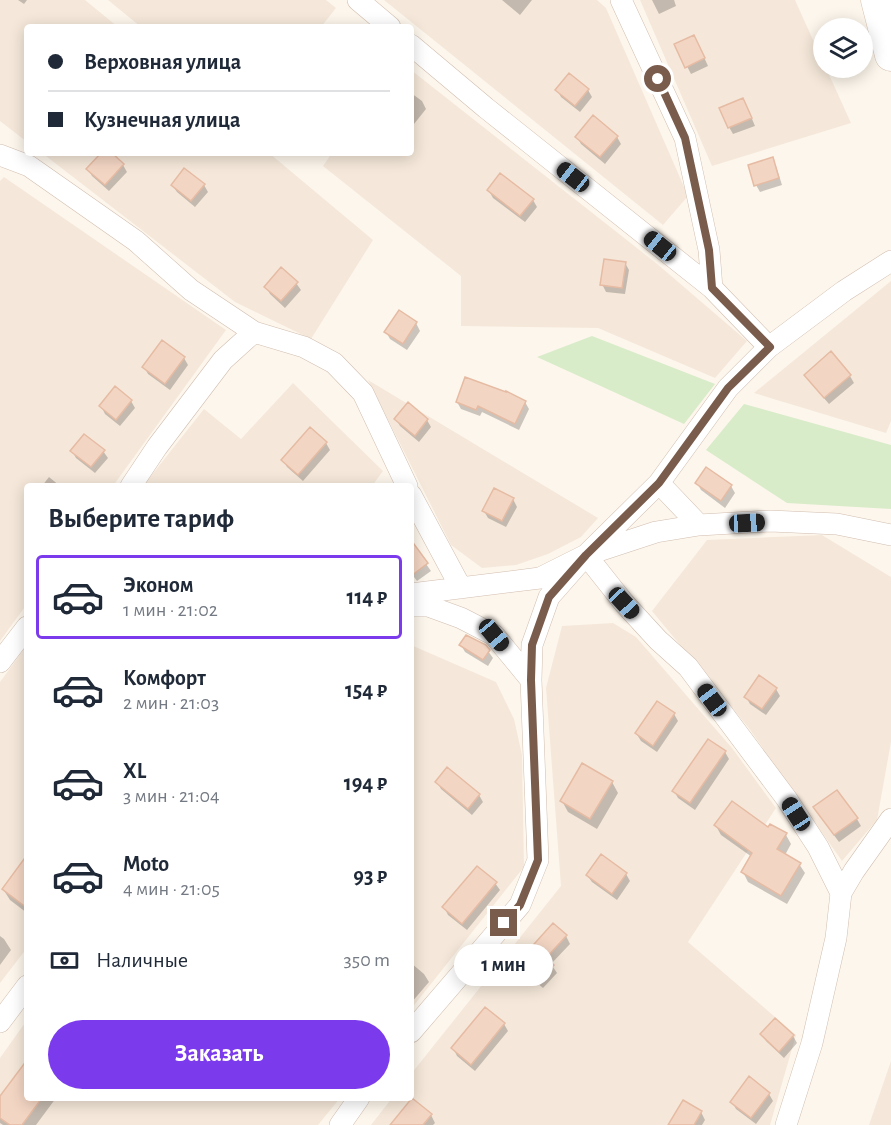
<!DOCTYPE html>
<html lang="ru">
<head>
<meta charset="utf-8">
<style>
	:root { --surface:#fff; --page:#f2f2f3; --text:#1f2937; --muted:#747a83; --line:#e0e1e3; --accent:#7c3aed }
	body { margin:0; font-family:"Alegreya Sans",sans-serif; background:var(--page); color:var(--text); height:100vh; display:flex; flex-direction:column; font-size:22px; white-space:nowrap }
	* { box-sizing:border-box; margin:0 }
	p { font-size:20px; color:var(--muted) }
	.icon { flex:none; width:33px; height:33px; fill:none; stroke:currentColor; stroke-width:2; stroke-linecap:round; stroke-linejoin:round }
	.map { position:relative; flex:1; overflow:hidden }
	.sheet { position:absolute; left:24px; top:483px; width:390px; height:618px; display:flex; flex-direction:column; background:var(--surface); border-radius:6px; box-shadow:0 3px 15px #0003 }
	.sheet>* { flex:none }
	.guide { position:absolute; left:24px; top:24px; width:390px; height:132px; border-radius:6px; box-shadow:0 3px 15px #0003; display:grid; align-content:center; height:132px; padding:0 24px; background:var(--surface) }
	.fabs { position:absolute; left:813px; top:18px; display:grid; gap:12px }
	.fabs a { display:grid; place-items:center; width:60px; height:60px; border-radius:50%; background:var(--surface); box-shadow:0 3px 15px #0003; font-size:30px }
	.end { position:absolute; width:27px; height:27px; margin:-14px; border:8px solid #7a5c4d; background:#fff; box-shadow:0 0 0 3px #fff }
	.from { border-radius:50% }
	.bubble { position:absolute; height:42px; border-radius:21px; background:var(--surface); box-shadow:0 3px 15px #0003; font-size:20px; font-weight:600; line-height:42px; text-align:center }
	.car { position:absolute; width:18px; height:36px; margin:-18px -9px; border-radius:8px; box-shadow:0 0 4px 2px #0007; background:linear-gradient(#222 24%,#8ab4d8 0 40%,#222 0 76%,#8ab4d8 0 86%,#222 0) }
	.guide b { display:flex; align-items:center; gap:21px; height:57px; font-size:22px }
	.guide b+b { border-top:2px solid var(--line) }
	.guide i { width:15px; height:15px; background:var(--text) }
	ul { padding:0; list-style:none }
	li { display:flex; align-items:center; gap:18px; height:84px; margin:0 12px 9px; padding:0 12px; border:3px solid transparent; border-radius:6px }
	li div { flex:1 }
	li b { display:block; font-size:22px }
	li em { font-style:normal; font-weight:600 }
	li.selected { border-color:var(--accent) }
	li>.icon { width:54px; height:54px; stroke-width:1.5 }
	h2 { padding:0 24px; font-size:27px; line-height:72px }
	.pay { display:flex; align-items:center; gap:15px; height:66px; padding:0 24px; font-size:22px }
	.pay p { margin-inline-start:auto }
	.primary-button { display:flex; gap:12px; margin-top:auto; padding:12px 24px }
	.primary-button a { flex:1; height:69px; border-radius:36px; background:var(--accent); color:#fff; font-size:24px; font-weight:600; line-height:69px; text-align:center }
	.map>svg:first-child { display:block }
</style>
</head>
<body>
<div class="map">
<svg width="891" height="1125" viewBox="0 0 891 1125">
	<rect width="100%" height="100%" fill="#fdf6ec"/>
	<path fill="#f5e8da" d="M0,0H85L118,27H27V142L0,121Z
		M108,0H326L336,8L321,27H141Z
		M384,0H597L606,8L688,196L663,225Z
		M640,0H795L823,62L824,68H826L851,123L712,166Z
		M411,70L656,263L747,341L715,378L598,328L461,326V276L323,166L332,153H411Z
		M42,153H269L373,240L311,339L235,302Z
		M4,177L226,330L113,486H27V604L0,641V181Z
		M891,281V421L886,433L754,393Z
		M368,380L598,518L581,537L548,554L516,565L482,568L451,545Z
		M293,383L383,471L372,486H143L204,409L241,439Z
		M822,535L891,577V742L877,820L842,861L748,727L652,611L707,540Z
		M613,623L636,637L732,748L776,808L688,942L796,1035L770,1125H371L392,1098H411V1074L561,886L546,688L562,626Z
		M27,645V948L0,983V682Z
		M411,645L496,682L514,719L522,755L524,867L411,1009Z
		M27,1020V1098H340L318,1125H0V1058Z
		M891,1061V1125H869Z"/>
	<path fill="#d8ecc9" d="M592,336L715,384L684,424L537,357Z
		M744,404L891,445V509L787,503L706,450Z"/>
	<path fill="#0003" d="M18,0H27L24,4Z
		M502,0H532L520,15Z
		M652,0H674L676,6L659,14Z
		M698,44L708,66L691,74L676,45Z
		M569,75L588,90L592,97L580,112L561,97L557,90Z
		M411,93L422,101L426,109L414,124L411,122Z
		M747,107L755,126L733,134L729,127Z
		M577,137H617L621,144L605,164L581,144Z
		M103,153H110L123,165L127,172L109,191L92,176L88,169Z
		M772,159L776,166L782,185L760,192L756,185Z
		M172,185H204L208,192L195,207L177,192Z
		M489,191L533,200L537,207L525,222L493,198Z
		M625,263L629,270L625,294L606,292L602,284Z
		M296,283L301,290L285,308L270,294L266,287Z
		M399,312L416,323L420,331L407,350L390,339L386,332Z
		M184,358L188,365L170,390L148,374L144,367Z
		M806,375L850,376L854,383L829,404L810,382Z
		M131,401L135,408L120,426L105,414L101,406Z
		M457,402H525L529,409L519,430L482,412L480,416L461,409Z
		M396,419L427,420L431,427L419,442L400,426Z
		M326,443L330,450L303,481L287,467L283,460Z
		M72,451H103L108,458L95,473L76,458Z
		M49,477L60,486H42Z
		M697,483L731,486L735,493L725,508L701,490Z
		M513,499L517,507L506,527L488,518L484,511Z
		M412,544L431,571L417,581L411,573V545Z
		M461,645L488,651L493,658L488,666L465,652Z
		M776,689L780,696L766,715L750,704L746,697Z
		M674,714L678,721L657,752L641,741L636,733Z
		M725,752L729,759L695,810L678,798L674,791Z
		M437,782L479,795L483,802L472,815L441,789Z
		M612,782L618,793L597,829L568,812L562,801Z
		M819,815L857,819L861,826L839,842Z
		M716,826L768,830L786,835L791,844L785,855L799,864L805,873L787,904L748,882L743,872L752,857L721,835Z
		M27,857V913L10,900L3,889Z
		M626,874L630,881L617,900L592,882L587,875Z
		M495,883L500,890L467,930L448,915L444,907Z
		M0,936L4,939L11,950L0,965Z
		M566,936L570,944L551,964L557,973L543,988L523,971L519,963Z
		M411,963L424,974L429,982L411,1003Z
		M775,1020L793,1036L797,1043L784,1058L766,1041L762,1034Z
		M504,1024L508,1031L475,1071L457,1056L453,1048Z
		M27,1071V1098H56L36,1125H3L0,1123V1099Z
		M769,1094L773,1101L756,1124L736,1109L732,1102Z
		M412,1100L431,1115L435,1123L433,1125H392Z
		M684,1102L701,1112L705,1120L702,1125H673Z"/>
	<path fill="#f3d5c3" stroke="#e6bba3" stroke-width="1.5" d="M694,35L705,58L685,68L674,44Z
		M569,73L589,89L575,106L555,90Z
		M743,98L752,118L728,128L719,108Z
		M593,115L618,136L600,157L575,137Z
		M101,153H112L124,164L105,185L86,169Z
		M773,157L779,178L754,186L748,165Z
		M184,168L205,184L191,201L171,185Z
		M500,173L534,199L520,216L487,190Z
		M604,259L626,262L622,288L600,285Z
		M281,267L298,282L281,301L264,287Z
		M399,310L417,322L403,344L384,332Z
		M162,340L185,357L165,384L142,367Z
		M831,351L851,375L824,398L804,375Z
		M465,377L506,392V391L526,401L515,424L478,406L476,410L456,402Z
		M115,386L132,400L116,420L99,406Z
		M408,402L428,419L415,436L394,419Z
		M310,427L327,442L298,475L281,460Z
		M84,434L105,450L91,467L70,451Z
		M706,467L732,485L721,501L695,483Z
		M494,488L514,498L502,521L482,511Z
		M411,540L428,563L411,576Z
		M466,635L486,645L490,650L483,660L459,645Z
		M759,675L777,688L762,709L744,697Z
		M657,701L675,713L653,746L635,733Z
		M708,739L726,751L690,803L672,791Z
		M582,763L613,781L590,819L560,801Z
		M447,767L480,794L468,809L435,782Z
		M837,790L858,818L834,835L813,807Z
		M732,801L768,827L770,824L787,833L777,849L801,863L781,896L741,872L752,853L714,825Z
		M601,854L627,873L612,894L586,875Z
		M27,855V908L2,889Z
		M477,866L497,882L462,924L442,907Z
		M553,923L567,935L546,958L554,965L538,982L517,963Z
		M485,1007L505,1023L471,1065L451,1048Z
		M775,1018L794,1035L779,1052L760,1034Z
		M27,1060V1098H42L22,1125H10L0,1118V1096Z
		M749,1076L770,1093L751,1118L730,1102Z
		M412,1098L432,1114L423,1125H390Z
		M683,1100L702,1111L694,1125H668Z"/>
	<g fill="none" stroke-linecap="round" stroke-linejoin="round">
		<g stroke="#d1beb0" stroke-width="22">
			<path id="street" d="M358,0L390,27
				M621,0L685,138L709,250L712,288
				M411,45L486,108L712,288L769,347
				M0,155L29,166L136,241L191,290L254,332L304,347L334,363L363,393L407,486
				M659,483L699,525
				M131,486L157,447L223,360L254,332
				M411,495L461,588
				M586,555L624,603L658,640L688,667L786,798L818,847L841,893
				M411,594L540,578L586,555L656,532L699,525L770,521L837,524L891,535
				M411,606H428L461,618L494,635L531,680
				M0,662L27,627
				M0,1022L27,986
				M411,1032L520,905L538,860L531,680L532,645L549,597L586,555L659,483L728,388L769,347L844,291L891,261
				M340,1125L359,1098
				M786,1125L812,1043L836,938L841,893L854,871L891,819"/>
		</g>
		<g stroke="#d6c0b0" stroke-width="33">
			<path id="secondary" d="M877,0L891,55"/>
		</g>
		<use href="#street" stroke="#fff" stroke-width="21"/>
		<use href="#secondary" stroke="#fff" stroke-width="32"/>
	</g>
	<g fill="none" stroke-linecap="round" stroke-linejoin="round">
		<path stroke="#7a5c4d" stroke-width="8" d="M504,923L520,905L538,860L531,680L532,645L549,597L586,555L659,483L728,388L770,347L712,288L709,250L685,138L658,79"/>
	</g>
</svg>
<div class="fabs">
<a><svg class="icon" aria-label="layers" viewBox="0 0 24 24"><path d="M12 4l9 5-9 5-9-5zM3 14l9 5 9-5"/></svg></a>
</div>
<i class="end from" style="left:658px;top:79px"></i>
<i class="end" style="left:504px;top:923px"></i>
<div class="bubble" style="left:454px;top:944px;width:99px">1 мин</div>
<i class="car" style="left:573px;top:177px;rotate:308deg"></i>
<i class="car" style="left:660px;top:246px;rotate:309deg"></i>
<i class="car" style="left:747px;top:523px;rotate:87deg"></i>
<i class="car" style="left:624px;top:603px;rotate:137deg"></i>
<i class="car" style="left:494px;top:635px;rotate:140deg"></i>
<i class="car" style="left:712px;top:700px;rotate:323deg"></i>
<i class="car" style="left:796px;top:814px;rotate:327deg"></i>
<div class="guide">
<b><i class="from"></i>Верховная улица</b>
<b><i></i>Кузнечная улица</b>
</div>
<section class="sheet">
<h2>Выберите тариф</h2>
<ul>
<li class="selected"><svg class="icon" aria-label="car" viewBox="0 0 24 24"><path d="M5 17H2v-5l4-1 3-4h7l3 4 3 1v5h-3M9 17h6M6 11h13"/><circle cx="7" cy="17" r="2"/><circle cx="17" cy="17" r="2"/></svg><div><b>Эконом</b><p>1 мин · 21:02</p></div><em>114 ₽</em></li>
<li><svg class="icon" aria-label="car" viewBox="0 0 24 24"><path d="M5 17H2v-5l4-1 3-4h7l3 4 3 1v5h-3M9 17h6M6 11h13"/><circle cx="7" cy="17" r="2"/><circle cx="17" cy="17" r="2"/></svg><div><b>Комфорт</b><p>2 мин · 21:03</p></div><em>154 ₽</em></li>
<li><svg class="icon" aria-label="car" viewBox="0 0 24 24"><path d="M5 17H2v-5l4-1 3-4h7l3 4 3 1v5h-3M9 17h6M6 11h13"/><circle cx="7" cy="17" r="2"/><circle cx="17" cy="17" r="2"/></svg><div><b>XL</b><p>3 мин · 21:04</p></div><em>194 ₽</em></li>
<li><svg class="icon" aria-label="car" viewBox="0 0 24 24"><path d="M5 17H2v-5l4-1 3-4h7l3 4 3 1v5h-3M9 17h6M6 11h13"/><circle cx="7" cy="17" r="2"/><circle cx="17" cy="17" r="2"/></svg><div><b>Moto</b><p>4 мин · 21:05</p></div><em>93 ₽</em></li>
</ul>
<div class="pay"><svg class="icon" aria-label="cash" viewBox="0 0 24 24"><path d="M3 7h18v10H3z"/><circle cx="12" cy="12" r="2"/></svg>Наличные<p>350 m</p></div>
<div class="primary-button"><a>Заказать</a></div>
</section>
</div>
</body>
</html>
